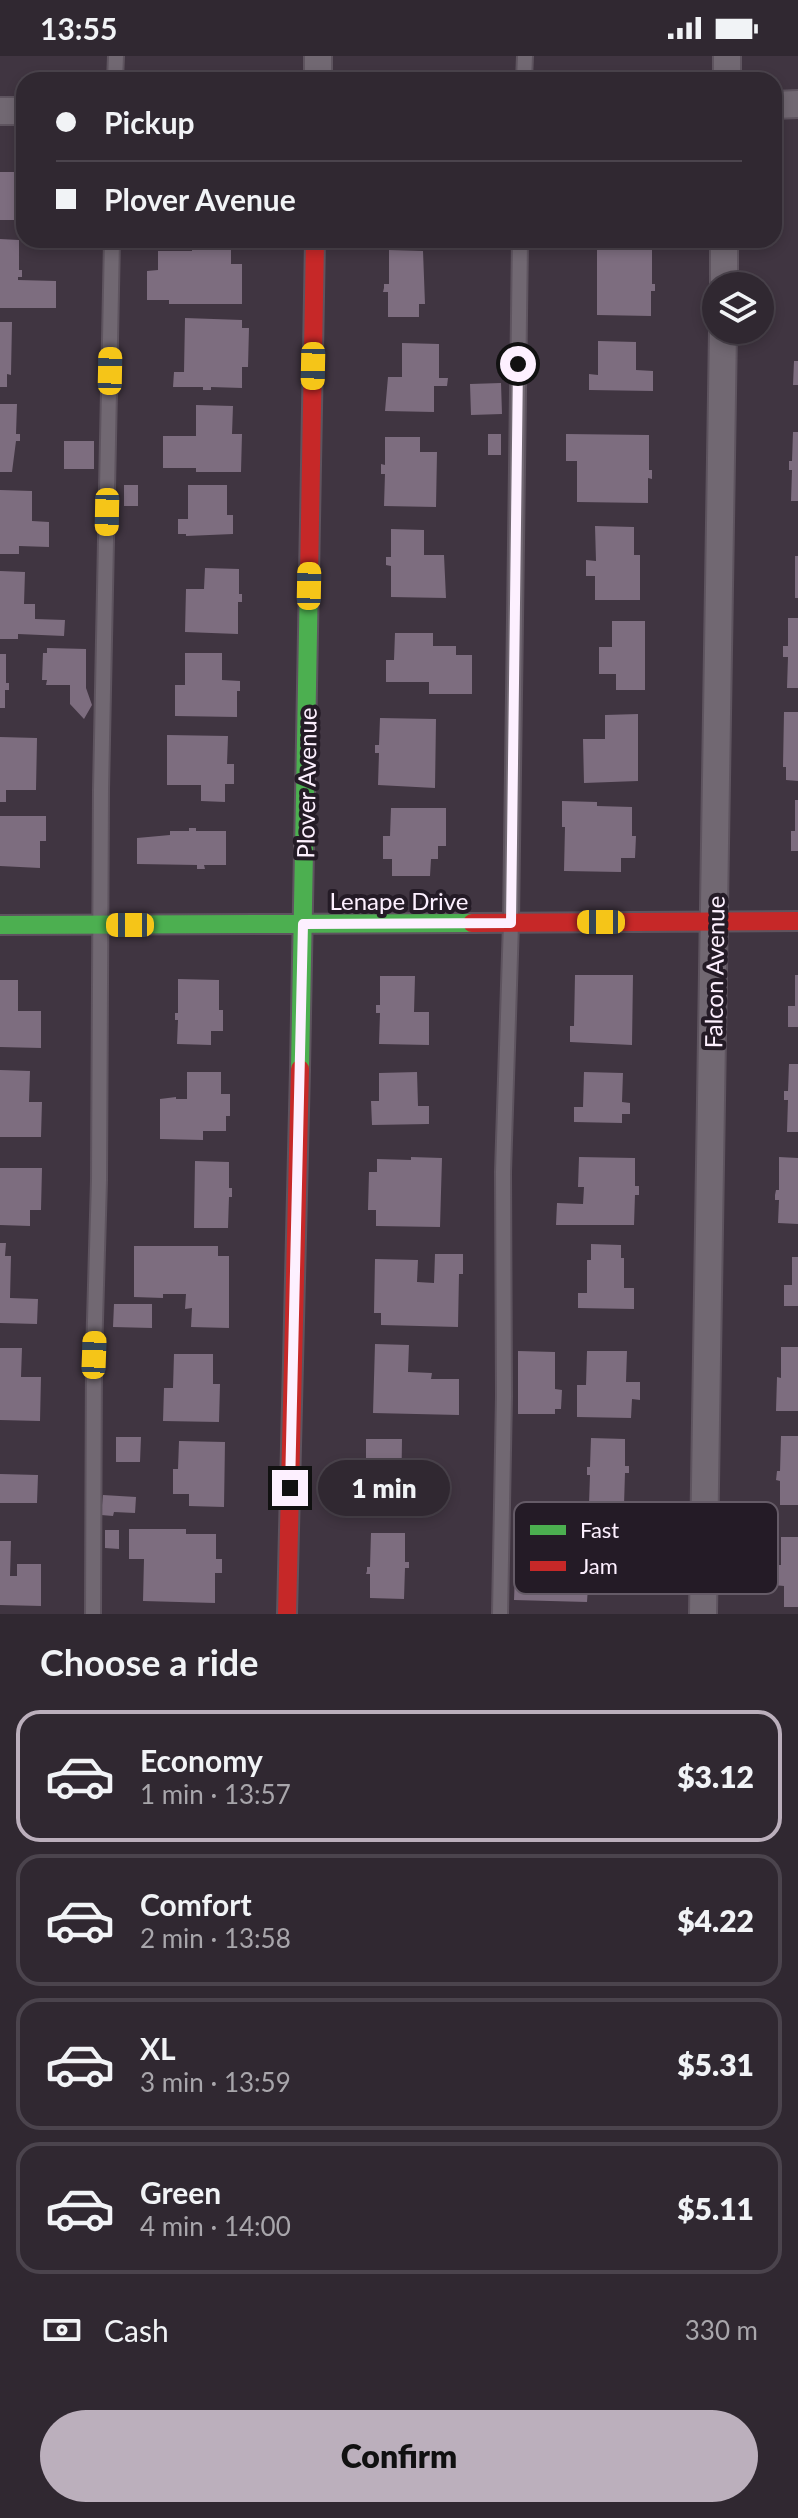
<!DOCTYPE html>
<html lang="en">
<head>
<meta charset="utf-8">
<style>
	:root { --surface:#302831; --page:#383039; --text:#f1f3f6; --muted:#a8a6ab; --line:#4b444d; --accent:#bbafbc }
	body { margin:0; font-family:Lato,sans-serif; background:var(--page); color:var(--text); height:100vh; display:flex; flex-direction:column; font-size:30px; white-space:nowrap }
	* { box-sizing:border-box; margin:0 }
	p { font-size:26px; color:var(--muted) }
	.icon { flex:none; width:44px; height:44px; fill:none; stroke:currentColor; stroke-width:2; stroke-linecap:round; stroke-linejoin:round }
	.map { position:relative; height:1558px; overflow:hidden }
	.sheet { display:flex; flex-direction:column; background:var(--surface); flex:1 }
	.sheet>* { flex:none }
	.hud { position:absolute; left:16px; top:16px; width:766px; height:176px; border-radius:24px; box-shadow:0 4px 12px #0003,0 0 0 2px var(--line); display:grid; align-content:center; height:176px; padding:0 40px; background:var(--surface) }
	.fabs { position:absolute; left:702px; top:216px; display:grid; gap:16px }
	.fabs a { display:grid; place-items:center; width:72px; height:72px; border-radius:50%; background:var(--surface); box-shadow:0 4px 12px #0003,0 0 0 2px var(--line); font-size:40px }
	.end { position:absolute; width:36px; height:36px; margin:-18px; border:10px solid #fdf0ff; background:#111; box-shadow:0 0 0 4px #111 }
	.from { border-radius:50% }
	.bubble { position:absolute; height:56px; border-radius:28px; background:var(--surface); box-shadow:0 4px 12px #0003,0 0 0 2px var(--line); font-size:26px; font-weight:800; line-height:56px; text-align:center }
	.car { position:absolute; width:24px; height:48px; margin:-24px -12px; border-radius:10px; box-shadow:0 0 6px 2px #0007; background:linear-gradient(#f5c518 24%,#345 0 40%,#f5c518 0 76%,#345 0 86%,#f5c518 0) }
	.hud b { display:flex; align-items:center; gap:28px; height:76px; font-size:30px }
	.hud b+b { border-top:2px solid var(--line) }
	.hud i { width:20px; height:20px; background:var(--text) }
	ul { padding:0; list-style:none }
	li { display:flex; align-items:center; gap:24px; height:132px; margin:0 16px 12px; padding:0 24px; border:4px solid var(--line); border-radius:24px }
	li div { flex:1 }
	li b { display:block; font-size:30px }
	li em { font-style:normal; font-weight:800 }
	li.selected { border-color:var(--accent) }
	li>.icon { width:72px; height:72px; stroke-width:1.5 }
	h2 { padding:0 40px; font-size:36px; line-height:96px }
	.pay { display:flex; align-items:center; gap:20px; height:88px; padding:0 40px; font-size:30px }
	.pay p { margin-inline-start:auto }
	.cta { display:flex; gap:16px; margin-top:auto; padding:16px 40px }
	.cta a { flex:1; height:92px; border-radius:48px; background:var(--accent); color:#111; font-size:32px; font-weight:800; line-height:92px; text-align:center }
	.status { display:flex; justify-content:space-between; align-items:center; height:56px; padding:0 40px; background:var(--surface); direction:ltr }
	.status svg { height:22px; fill:currentColor }
	.map>svg:first-child { display:block }
</style>
</head>
<body>
<div class="status"><b>13:55</b><svg viewBox="0 0 49 12"><path d="M0 12V9h3v3zM5 12V6h3v6zM10 12V3h3v9zM15 12V0h3v12zM26 1h20v11H26zM47 4h2v5h-2z"/></svg></div>
<div class="map">
<svg width="798" height="1558" viewBox="0 0 798 1558">
	<rect width="100%" height="100%" fill="#403541"/>
	<path fill="#7d6d7f" d="M0,116H24V164H0Z
		M0,183L19,184V214H22V221H18V224L56,225V252H0Z
		M192,184H231V208H242V248H169V244H147V215L158,214V195H192Z
		M597,191L652,192V228H655V235H651V260L597,259Z
		M389,194L423,195L425,248H419V261H388V236H383L384,232V228H389Z
		M185,262L242,264V272H249L248,311H242V332L211,331V334H203V331H173L174,316H184Z
		M0,266H12L11,319L7,318V331H0Z
		M598,285L636,286V314L653,315V335L589,334V318L598,319Z
		M402,287L439,288V322H448L447,330H434V356L385,355L388,321H402Z
		M794,305H798V329H793Z
		M501,327L502,358L471,359L470,328Z
		M0,348H17L16,378H20V385H16L12,416H0Z
		M196,349L233,350L232,378H242L241,416H196V412H163V380H196Z
		M793,376H798V445H791L792,414H789V405H792Z
		M488,378H501V399H488Z
		M566,378L649,379V414H652V423L648,422V447L577,446V405H566Z
		M385,381H420V396H437L436,451L384,450L385,418H381V408L385,409Z
		M64,385H94V413H64Z
		M124,429H138V450H124Z
		M188,429H227V459H233V478L186,480V478H178V463H188Z
		M0,434L32,435V465L49,466V491L19,490V498H0Z
		M595,470L634,471V499H640V544H595V520H586V504L596,505Z
		M391,473L424,474V499H444L446,542L391,541V510L386,509V501H391Z
		M795,500H798V542H795Z
		M205,512L239,513V538H242V546H238V578L185,576L186,533H204Z
		M0,515L25,516L24,548H35V563L65,564L64,580L18,578V583H0Z
		M788,562H798V632H787L788,601H783V590H788Z
		M612,565H645V634H616V618H599V591H612Z
		M395,577H433V590H456V599H472V638H429V626H386V604H394Z
		M47,592L86,593V632L92,649L84,663L70,648V629H46L47,624H42L43,597H47Z
		M185,597H222V624L240,625V635H237V661L175,660V629H185Z
		M0,598H6V627H9V634H5V652H0Z
		M784,656H798V725L786,724V711H783Z
		M638,658V725L584,727L583,683H605V659Z
		M380,662L436,663L435,732L378,729L379,697H375V689H379Z
		M167,679L228,680L227,708H234V728H225V746L201,745V729H167Z
		M0,681L37,682L36,734H6V746H0Z
		M795,744H798V795H791V775H795Z
		M562,745L597,746V750L632,751V780H636L635,802H621V816L564,815L565,771H562Z
		M391,752H446V790H438V803H431L430,820H392V803H383V780H390Z
		M0,760H46V785H40V812L0,810Z
		M189,772H196V775H226V809H204L205,813H197V809L137,808V782L170,779V775H189Z
		M575,919H633L632,989L570,986V970H574Z
		M795,919H798V971H788V950H795Z
		M380,920H415L414,956H429V989L379,988L380,957H376V949H380Z
		M178,923L219,924V954H223V975H211V989L177,988L178,964H175V957H178Z
		M0,924H18V955H41V992L0,991Z
		M789,1008H798V1076H787L788,1044H784V1035H788Z
		M0,1014L30,1015L29,1046H42L41,1081H0Z
		M187,1016H221V1038H230V1060H226V1075H203V1084L160,1083V1043L176,1041V1043H187Z
		M417,1016L418,1050H429V1068L372,1069L371,1045H379V1017Z
		M584,1016L623,1017L622,1046L630,1047V1058H622V1067L574,1066V1051H583Z
		M411,1101L442,1102L440,1171L376,1170V1154H368L369,1116H377V1103L411,1104Z
		M579,1101L635,1102V1130H639V1139H635L634,1169H556L557,1147L583,1148L584,1131H578Z
		M779,1101L798,1102V1168L778,1167L779,1144H775V1139L776,1134H779Z
		M195,1105L229,1106V1132H232V1141H229L228,1172H194Z
		M0,1112H42L41,1154H30V1170L0,1169Z
		M0,1187H6L5,1200H11L10,1242L38,1243L37,1268L0,1267Z
		M591,1188L621,1189V1202H624V1232H634V1253L578,1252V1237H587V1204H591Z
		M134,1190H218V1200H229V1272L191,1271L192,1252L185,1253L186,1238H163V1242L134,1241Z
		M435,1198H463V1218H459L458,1271L381,1269V1257H374L375,1203L418,1204L417,1226L434,1227Z
		M792,1201H798V1250H784V1229H792Z
		M114,1248H152V1272L113,1271Z
		M375,1288L409,1289L408,1316L432,1317L431,1323H459V1359L373,1357Z
		M781,1291H798V1355H776L777,1321L781,1322Z
		M0,1292H22L21,1321H41L40,1365L0,1364Z
		M518,1295L555,1296V1333L562,1334L561,1353H555V1358H518Z
		M587,1295H627L626,1326H640V1344L632,1343L631,1362L577,1361V1329H586Z
		M174,1298H213V1328H220L219,1366L163,1365L164,1332H173Z
		M781,1380H798V1449H780V1425L776,1424L777,1415H780Z
		M116,1381H141L140,1406H116Z
		M591,1382L625,1383V1410H629V1417H625L624,1449L589,1448L590,1419H587V1411H590Z
		M366,1383H402L401,1450L366,1449Z
		M179,1385L225,1386L224,1451L189,1450V1438H173V1413H178Z
		M0,1418L38,1419L37,1447H0Z
		M103,1439L136,1441L135,1457L114,1456L113,1460L101,1459Z
		M129,1473H186V1478H216V1503H222V1517H215V1547L143,1545L144,1503H129Z
		M105,1474H119V1493L105,1492Z
		M371,1477H405V1506H409V1512H405L404,1543L370,1542V1518H366L367,1515V1511H370Z
		M561,1481L621,1482V1512H629V1531H588L587,1546L514,1544L515,1517L540,1518V1512L561,1513Z
		M781,1481H798V1551H784V1530L773,1529V1509H781Z
		M0,1485H11L10,1520H17V1508H41V1550L0,1549Z"/>
	<g fill="none" stroke-linecap="round" stroke-linejoin="round">
		<g stroke="#5e545f" stroke-width="18">
			<path id="lane" d="M115,24L116,0
				M524,24L525,0
				M93,1558L94,1299L99,1124L101,734L112,184
				M500,1558L504,1340L503,1116L511,867L520,184"/>
		</g>
		<g stroke="#5e545f" stroke-width="30">
			<path id="street" d="M318,24V0
				M727,24V0
				M774,49L798,48
				M0,55H24
				M724,230V184
				M703,1558L723,274"/>
		</g>
		<g stroke="#5e545f" stroke-width="22">
			<path id="fast" d="M0,869L472,867
				M300,1013L309,521"/>
		</g>
		<g stroke="#5e545f" stroke-width="22">
			<path id="jam" d="M309,521L315,184
				M472,867L798,865
				M287,1558L300,1013"/>
		</g>
		<use href="#lane" stroke="#716872" stroke-width="14"/>
		<use href="#street" stroke="#716872" stroke-width="26"/>
		<use href="#fast" stroke="#4caf50" stroke-width="18"/>
		<use href="#jam" stroke="#c62828" stroke-width="18"/>
	</g>
	<g fill="none" stroke-linecap="round" stroke-linejoin="round">
		<path stroke="#fdf0ff" stroke-width="10" d="M290,1432L303,868L511,867L518,308"/>
	</g>
	<g text-anchor="middle" dominant-baseline="central" stroke-width="8" stroke-linejoin="round" paint-order="stroke">
		<g font-size="24" fill="#fdf0ff" stroke="#241b26">
			<text transform="translate(306 727) rotate(-89)">Plover Avenue</text>
			<text x="399" y="844">Lenape Drive</text>
			<text transform="translate(714 916) rotate(-89)">Falcon Avenue</text>
		</g>
	</g>
	<rect x="514" y="1446" width="264" height="92" rx="12" fill="#241b26" stroke="#655b67" stroke-width="2"/>
	<rect x="530" y="1469" width="36" height="10" fill="#4caf50"/>
	<rect x="530" y="1505" width="36" height="10" fill="#c62828"/>
	<g font-size="22" fill="#fdf0ff">
		<text x="580" y="1482">Fast</text>
		<text x="580" y="1518">Jam</text>
	</g>
</svg>
<div class="fabs">
<a><svg class="icon" aria-label="layers" viewBox="0 0 24 24"><path d="M12 4l9 5-9 5-9-5zM3 14l9 5 9-5"/></svg></a>
</div>
<i class="end from" style="left:518px;top:308px"></i>
<i class="end" style="left:290px;top:1432px"></i>
<div class="bubble" style="left:318px;top:1404px;width:132px">1 min</div>
<i class="car" style="left:313px;top:310px;rotate:181deg"></i>
<i class="car" style="left:110px;top:315px;rotate:1deg"></i>
<i class="car" style="left:107px;top:456px;rotate:181deg"></i>
<i class="car" style="left:309px;top:530px;rotate:1deg"></i>
<i class="car" style="left:601px;top:866px;rotate:270deg"></i>
<i class="car" style="left:130px;top:869px;rotate:270deg"></i>
<i class="car" style="left:94px;top:1299px;rotate:2deg"></i>
<div class="hud">
<b><i class="from"></i>Pickup</b>
<b><i></i>Plover Avenue</b>
</div>
</div>
<section class="sheet">
<h2>Choose a ride</h2>
<ul>
<li class="selected"><svg class="icon" aria-label="car" viewBox="0 0 24 24"><path d="M5 17H2v-5l4-1 3-4h7l3 4 3 1v5h-3M9 17h6M6 11h13"/><circle cx="7" cy="17" r="2"/><circle cx="17" cy="17" r="2"/></svg><div><b>Economy</b><p>1 min · 13:57</p></div><em>$3.12</em></li>
<li><svg class="icon" aria-label="car" viewBox="0 0 24 24"><path d="M5 17H2v-5l4-1 3-4h7l3 4 3 1v5h-3M9 17h6M6 11h13"/><circle cx="7" cy="17" r="2"/><circle cx="17" cy="17" r="2"/></svg><div><b>Comfort</b><p>2 min · 13:58</p></div><em>$4.22</em></li>
<li><svg class="icon" aria-label="car" viewBox="0 0 24 24"><path d="M5 17H2v-5l4-1 3-4h7l3 4 3 1v5h-3M9 17h6M6 11h13"/><circle cx="7" cy="17" r="2"/><circle cx="17" cy="17" r="2"/></svg><div><b>XL</b><p>3 min · 13:59</p></div><em>$5.31</em></li>
<li><svg class="icon" aria-label="car" viewBox="0 0 24 24"><path d="M5 17H2v-5l4-1 3-4h7l3 4 3 1v5h-3M9 17h6M6 11h13"/><circle cx="7" cy="17" r="2"/><circle cx="17" cy="17" r="2"/></svg><div><b>Green</b><p>4 min · 14:00</p></div><em>$5.11</em></li>
</ul>
<div class="pay"><svg class="icon" aria-label="cash" viewBox="0 0 24 24"><path d="M3 7h18v10H3z"/><circle cx="12" cy="12" r="2"/></svg>Cash<p>330 m</p></div>
<div class="cta"><a>Confirm</a></div>
</section>
</body>
</html>
